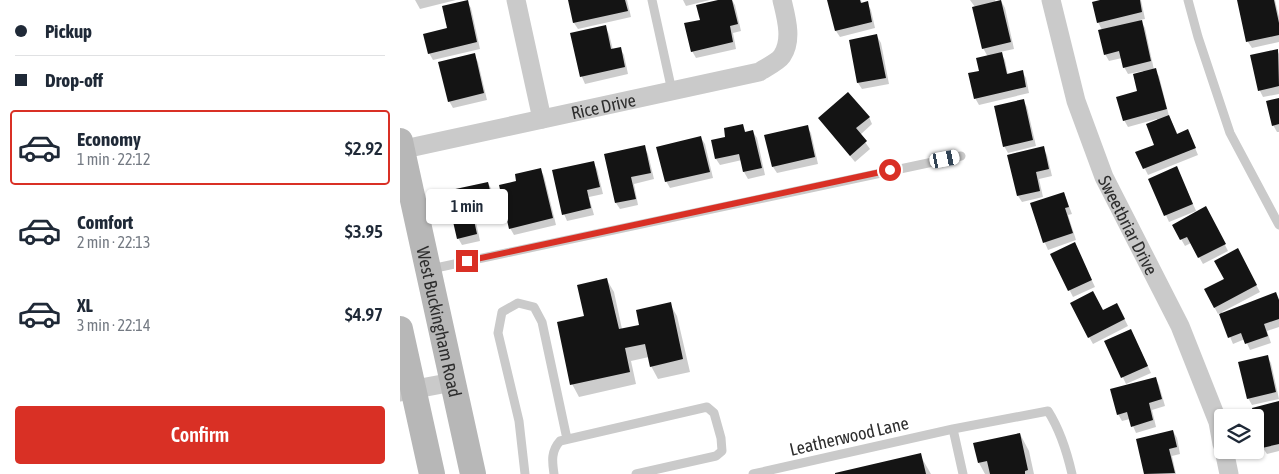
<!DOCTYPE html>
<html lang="en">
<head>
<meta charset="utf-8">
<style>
	:root { --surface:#fff; --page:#f6f6f7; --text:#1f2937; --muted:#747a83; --line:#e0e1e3; --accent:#d93025 }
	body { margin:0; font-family:"Asap Condensed",sans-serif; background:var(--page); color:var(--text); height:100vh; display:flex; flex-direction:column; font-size:19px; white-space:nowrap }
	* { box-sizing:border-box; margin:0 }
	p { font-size:16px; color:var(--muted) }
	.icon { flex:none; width:28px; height:28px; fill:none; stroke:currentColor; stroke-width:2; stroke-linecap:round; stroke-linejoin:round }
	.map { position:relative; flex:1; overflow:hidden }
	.panel { display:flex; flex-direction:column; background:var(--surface); width:400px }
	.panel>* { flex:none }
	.hud { display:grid; align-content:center; height:110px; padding:0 15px; background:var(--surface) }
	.buttons { position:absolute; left:814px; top:409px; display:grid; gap:10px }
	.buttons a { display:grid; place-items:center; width:50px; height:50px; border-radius:5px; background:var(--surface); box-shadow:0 1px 4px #0004; font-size:25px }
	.end { position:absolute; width:22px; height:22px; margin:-11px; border:6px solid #d93025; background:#fff; box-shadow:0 0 0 2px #fff }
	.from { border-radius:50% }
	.bubble { position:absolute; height:35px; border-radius:5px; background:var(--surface); box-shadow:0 1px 4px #0004; font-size:16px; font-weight:600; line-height:35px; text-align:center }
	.car { position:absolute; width:15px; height:30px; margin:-15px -8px; border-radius:6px; box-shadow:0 0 4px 1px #0007; background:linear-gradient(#fff 24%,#345 0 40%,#fff 0 76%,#345 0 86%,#fff 0) }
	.hud b { display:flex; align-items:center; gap:18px; height:48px; font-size:19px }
	.hud b+b { border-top:1px solid var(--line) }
	.hud i { width:12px; height:12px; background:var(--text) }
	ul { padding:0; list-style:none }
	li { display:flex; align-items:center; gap:15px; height:75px; margin:0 10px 8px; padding:0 5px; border:2px solid transparent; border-radius:5px }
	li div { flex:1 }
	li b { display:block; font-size:19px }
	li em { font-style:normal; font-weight:600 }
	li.current { border-color:var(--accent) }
	li>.icon { width:45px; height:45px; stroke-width:1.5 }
	.action { display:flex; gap:10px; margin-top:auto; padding:10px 15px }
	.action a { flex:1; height:58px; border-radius:5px; background:var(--accent); color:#fff; font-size:20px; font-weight:600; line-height:58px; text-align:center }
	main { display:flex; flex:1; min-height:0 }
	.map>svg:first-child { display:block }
</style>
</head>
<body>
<main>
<section class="panel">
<div class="hud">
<b><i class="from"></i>Pickup</b>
<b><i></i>Drop-off</b>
</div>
<ul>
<li class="current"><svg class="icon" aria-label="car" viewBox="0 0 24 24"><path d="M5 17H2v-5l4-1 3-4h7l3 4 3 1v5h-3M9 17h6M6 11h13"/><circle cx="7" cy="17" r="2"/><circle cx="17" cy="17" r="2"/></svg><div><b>Economy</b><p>1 min · 22:12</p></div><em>$2.92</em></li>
<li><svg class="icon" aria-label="car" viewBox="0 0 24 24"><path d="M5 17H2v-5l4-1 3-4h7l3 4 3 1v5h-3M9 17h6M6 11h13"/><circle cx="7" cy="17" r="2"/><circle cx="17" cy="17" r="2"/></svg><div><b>Comfort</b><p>2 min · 22:13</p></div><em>$3.95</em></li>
<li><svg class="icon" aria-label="car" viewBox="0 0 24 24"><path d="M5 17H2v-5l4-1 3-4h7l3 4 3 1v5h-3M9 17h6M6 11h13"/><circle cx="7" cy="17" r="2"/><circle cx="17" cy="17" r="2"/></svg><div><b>XL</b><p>3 min · 22:14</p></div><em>$4.97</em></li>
</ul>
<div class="action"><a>Confirm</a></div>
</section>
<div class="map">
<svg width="879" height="474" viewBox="0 0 879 474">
	<rect width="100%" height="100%" fill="#fff"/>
	<path fill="#0003" d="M15,0H56L20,9Z
		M169,0H227L231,17L178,29L174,23Z
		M283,0H310L286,6Z
		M323,0H332L335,5L341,31L333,33L336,49L296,58L292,51L301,21Z
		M428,0H461L462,4L467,3L471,10L475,28L440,37L436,31Z
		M570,0H595L596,2L601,1L605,8L614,49L600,52L605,60L608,75L622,71L626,78L629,93L579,105L575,98L580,72L588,57L583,48L575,7Z
		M706,0H741L745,19L740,20L745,28L754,70L759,76L769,116L778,135L791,138L798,155L748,175L737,153L756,145L757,121V119L728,127L724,120L739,92L743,73V71L728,74L724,67L722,58L709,61L705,54L702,30L698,22Z
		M840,0H875L879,17V42L852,48L848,42Z
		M67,2L71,8L80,49L33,60L29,53L48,29Z
		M205,27L209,34L213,50L220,48L224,55L228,74L185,84L182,77L172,34Z
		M477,36L481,43L489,84L462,89L458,83Z
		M877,50L879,54V94L863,97L860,91L852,56Z
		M74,55L78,62L87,100L53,108L49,101Z
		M623,100L627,107L636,146L608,153L604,146Z
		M879,100V132H877L873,125Z
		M469,117L472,124L460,135L470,149L455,162L419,118Z
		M342,125L346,133L353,132L357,138L365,175L348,179L344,172L342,160L320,165L316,159L327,137Z
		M407,127L411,133L418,164L377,173L373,167Z
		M301,138L305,144L313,178L270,188L266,181Z
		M244,147L248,154L254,179L234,184L238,205L220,209L216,203Z
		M643,148L647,155L652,176L639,179L643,197L622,202L618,196Z
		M193,162L197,169L203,194L189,197L194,215L167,221L164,214Z
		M140,169L144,176L156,225L114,235L110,228L118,182Z
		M780,175L797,213L810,215L828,251L803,264L791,243L785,246L781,239L797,213L796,211L769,222L750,179Z
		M88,183L92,190L97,213L75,217L80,241L62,245L58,238L48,192Z
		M664,193L672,214L668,215L676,240L648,250L645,243L631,204Z
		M837,250L860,292L822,312V314L875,294L879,300V327L867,331L871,343L850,350L845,339L833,344L820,313L818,314L805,290L825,279Z
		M678,251L695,287L673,297L652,255Z
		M207,280L214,292L222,329L240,326L270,304L277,316L290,372L258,379L251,366L249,357L231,361L236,384L179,397L172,384L186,317Z
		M703,312H721L728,326L693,344L689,337Z
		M734,337L751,373L726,384L706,342Z
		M867,356L871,363L879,399L852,405L848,398Z
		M755,378L759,385L765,406L752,410L756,427L736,433L730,419L722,421L718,414Z
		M879,403V451L867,454L863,448Z
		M773,431L777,438L780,454L772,456L776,474H745L737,440Z
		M620,434L629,451L634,474H585L579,463Z
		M520,455L531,474H437Z"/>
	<path fill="#141414" d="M68,0L77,42L28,54L23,34L47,28L42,6Z
		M168,0H225L228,11L173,23Z
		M318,0H332L338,24L330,26L333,42L291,52L284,23L300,20L296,5Z
		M427,0H460L461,3L468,1L472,22L435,31Z
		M601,0L611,42L582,49L572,7Z
		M700,0H740L742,12L697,23L692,2Z
		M837,0H874L879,23V35L846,42Z
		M742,20L751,61L723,68L719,51L704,55L698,30Z
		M206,25L211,49L221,47L225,67L180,77L170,33Z
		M477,34L486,78L457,83L449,40Z
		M878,49L879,86L858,91L850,55Z
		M602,52L607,74L623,70L626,87L574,99L568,73L579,71L576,58Z
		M75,53L84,93L48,102L38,62Z
		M756,68L767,109L723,121L716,97L737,91L733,74Z
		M448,92L470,117L456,128L467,141L450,156L418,118Z
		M879,98V124L872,126L866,101Z
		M624,99L633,140L603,147L594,106Z
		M769,115L777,134L788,129L796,148L743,169L735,152L754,145L746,124Z
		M343,124L345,132L353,130L362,168L343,172L339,154L315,159L311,140L325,137L324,128Z
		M408,125L415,157L372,167L364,135Z
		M301,136L310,172L265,182L256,147Z
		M245,145L251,173L231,177L236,199L215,203L204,154Z
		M644,146L649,169L636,172L640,191L617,196L607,155Z
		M194,161L200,187L187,190L191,208L162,215L152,170Z
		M777,166L793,204L764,216L748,179Z
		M141,168L153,218L109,229L99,185L116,181L115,174Z
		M88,182L94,206L72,211L77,234L57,239L46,191Z
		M664,192L669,207L665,208L673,233L643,243L630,203Z
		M806,206L826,244L798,258L787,237L780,240L772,225Z
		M675,242L692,280L668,291L650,254Z
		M838,248L857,285L814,308L804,289L824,279L814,261Z
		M207,278L219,329L239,325L236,310L271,302L283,359L250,367L245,344L225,348L230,372L170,385L157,322L184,316L177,285Z
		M693,291L703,310L717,303L725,319L688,338L670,303Z
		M876,292L879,300V319L864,324L868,336L845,344L841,333L828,338L819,314Z
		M731,329L748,366L721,378L704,341Z
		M868,355L876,392L847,399L838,362Z
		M756,377L762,399L749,403L753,420L731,427L727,412L717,415L710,389Z
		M879,401V444L862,448L852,408Z
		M773,430L777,447L769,449L775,473L744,474L736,439Z
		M620,433L628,470L625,471V474H590L587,461L578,463L573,443Z
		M521,453L526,474H435V473Z"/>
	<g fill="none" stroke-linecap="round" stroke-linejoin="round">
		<path stroke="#cacaca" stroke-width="9" d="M252,0L272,91
			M788,0L798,37L830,133L879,225
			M31,269L561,156
			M553,429L563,474
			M125,474L119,421L98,333L102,312L118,303L134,307L142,322L167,439
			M154,474C152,461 151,451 160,441L307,407L314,413L321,438L322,451L316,456L236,474
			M353,474L553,429L648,411C660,430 667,452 672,474"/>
		<g stroke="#cacaca" stroke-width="19">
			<path d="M116,0L142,119"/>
			<path id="s1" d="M651,0L676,101L704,177L780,326L818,422L822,444"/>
			<path id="s2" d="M0,150L359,72C365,68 378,62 382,56C393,40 386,17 382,0"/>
			<path d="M0,392L53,382"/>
			<path d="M824,450L829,474"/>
		</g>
		<g stroke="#b7b7b7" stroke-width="26">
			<path id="s3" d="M0,141L73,474"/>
			<path d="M0,329L32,474"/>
		</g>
	</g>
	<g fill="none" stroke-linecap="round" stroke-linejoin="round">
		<path stroke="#d93025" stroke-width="6" d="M67,261L490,170"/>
	</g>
	<g text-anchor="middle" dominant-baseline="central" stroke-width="5" stroke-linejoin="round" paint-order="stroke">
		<g font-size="18" fill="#2d2d2d" stroke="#fff">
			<text stroke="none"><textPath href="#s2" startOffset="208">Rice Drive</textPath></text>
			<text stroke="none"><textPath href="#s1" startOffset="239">Sweetbriar Drive</textPath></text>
			<text stroke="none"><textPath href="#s3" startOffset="185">West Buckingham Road</textPath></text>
			<text transform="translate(449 436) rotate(-13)">Leatherwood Lane</text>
		</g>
	</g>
</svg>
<div class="buttons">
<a><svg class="icon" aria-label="layers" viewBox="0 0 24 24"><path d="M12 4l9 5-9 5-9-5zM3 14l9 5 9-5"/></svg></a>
</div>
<i class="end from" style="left:490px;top:170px"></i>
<i class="end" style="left:67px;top:261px"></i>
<div class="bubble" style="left:26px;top:189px;width:82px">1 min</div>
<i class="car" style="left:545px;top:159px;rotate:79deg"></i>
</div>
</main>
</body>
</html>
